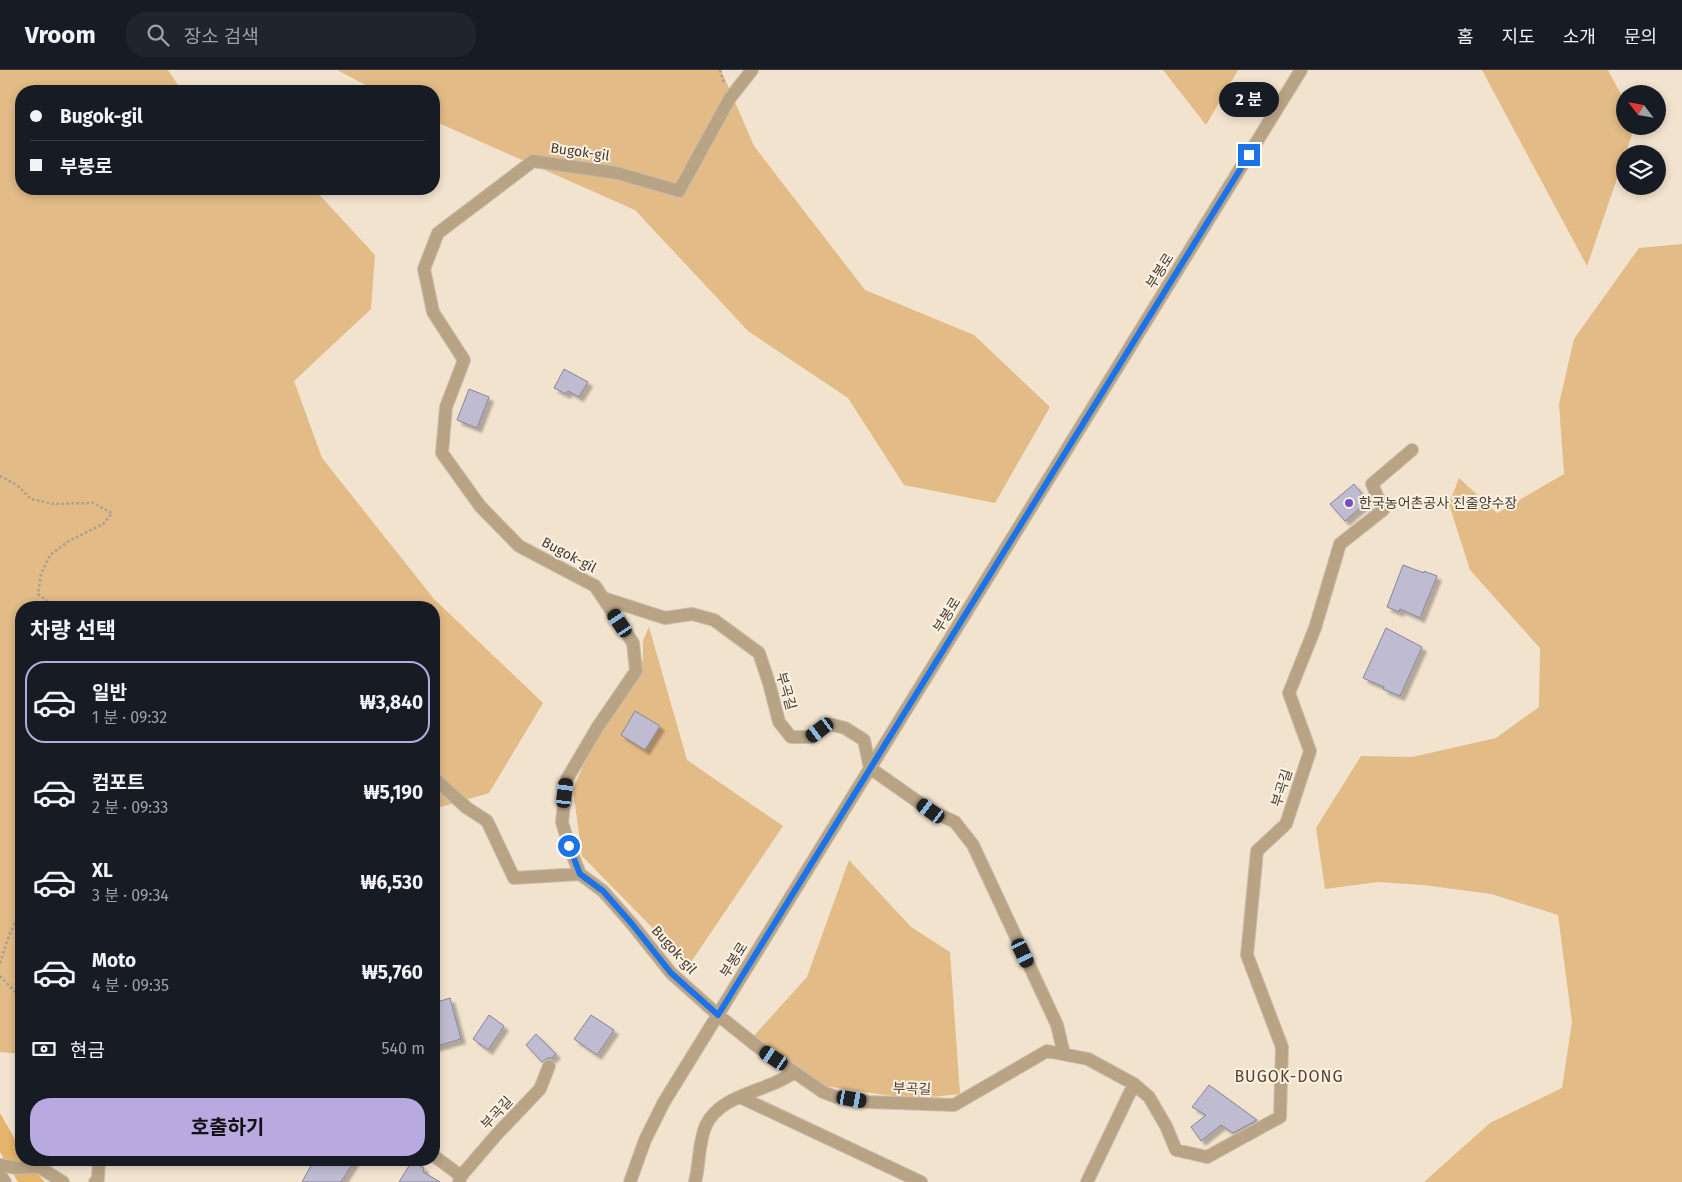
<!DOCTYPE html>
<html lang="ko">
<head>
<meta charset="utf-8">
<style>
	:root { --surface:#171b24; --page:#20242c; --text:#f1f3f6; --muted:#9ea1a6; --line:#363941; --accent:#b8a9e1 }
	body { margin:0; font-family:"Fira Sans","Noto Sans KR",sans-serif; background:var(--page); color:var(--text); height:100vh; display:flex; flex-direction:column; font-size:19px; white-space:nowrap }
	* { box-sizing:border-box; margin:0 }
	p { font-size:16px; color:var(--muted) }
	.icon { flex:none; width:28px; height:28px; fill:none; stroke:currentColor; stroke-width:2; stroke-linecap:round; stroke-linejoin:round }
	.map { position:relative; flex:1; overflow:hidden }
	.sheet { position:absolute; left:15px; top:531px; width:425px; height:565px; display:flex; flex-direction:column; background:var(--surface); border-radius:20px; box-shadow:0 2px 8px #0003 }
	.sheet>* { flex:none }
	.banner { position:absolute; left:15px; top:15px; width:425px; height:110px; border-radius:20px; box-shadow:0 2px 8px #0003; display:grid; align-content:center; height:110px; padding:0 15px; background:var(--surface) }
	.needle { width:32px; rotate:301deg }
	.fabs { position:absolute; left:1616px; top:15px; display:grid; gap:10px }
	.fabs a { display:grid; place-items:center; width:50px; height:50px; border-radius:50%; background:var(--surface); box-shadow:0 2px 8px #0003; font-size:25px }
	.end { position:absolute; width:22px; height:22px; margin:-11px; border:6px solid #1a73e8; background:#fff; box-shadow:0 0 0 2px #fff }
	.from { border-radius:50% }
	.bubble { position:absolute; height:35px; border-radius:18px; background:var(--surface); box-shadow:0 2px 8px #0003; font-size:16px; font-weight:700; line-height:35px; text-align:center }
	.car { position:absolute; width:15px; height:30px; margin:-15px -8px; border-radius:6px; box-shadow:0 0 4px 1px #0007; background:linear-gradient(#222 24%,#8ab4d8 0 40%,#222 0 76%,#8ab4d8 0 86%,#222 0) }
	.banner b { display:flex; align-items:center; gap:18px; height:48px; font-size:19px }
	.banner b+b { border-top:1px solid var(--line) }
	.banner i { width:12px; height:12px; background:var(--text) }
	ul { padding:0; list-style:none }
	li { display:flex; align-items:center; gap:15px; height:82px; margin:0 10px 8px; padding:0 5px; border:2px solid transparent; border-radius:20px }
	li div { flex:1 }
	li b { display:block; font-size:19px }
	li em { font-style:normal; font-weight:700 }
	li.selected { border-color:var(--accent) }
	li>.icon { width:45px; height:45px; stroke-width:1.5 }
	h2 { padding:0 15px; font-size:22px; line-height:60px }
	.pay { display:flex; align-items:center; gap:12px; height:55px; padding:0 15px; font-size:19px }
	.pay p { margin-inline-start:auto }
	.button { display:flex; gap:10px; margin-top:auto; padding:10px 15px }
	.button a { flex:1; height:58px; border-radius:20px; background:var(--accent); color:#111; font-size:20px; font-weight:700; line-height:58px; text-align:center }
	header { display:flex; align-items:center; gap:30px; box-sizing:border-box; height:70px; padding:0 25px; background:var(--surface); border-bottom:1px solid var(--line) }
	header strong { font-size:24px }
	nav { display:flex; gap:28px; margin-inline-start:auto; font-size:18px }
	.search { width:350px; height:45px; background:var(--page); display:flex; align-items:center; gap:12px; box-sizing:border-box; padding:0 18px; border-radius:20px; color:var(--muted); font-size:19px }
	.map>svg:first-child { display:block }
</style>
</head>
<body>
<header>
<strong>Vroom</strong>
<div class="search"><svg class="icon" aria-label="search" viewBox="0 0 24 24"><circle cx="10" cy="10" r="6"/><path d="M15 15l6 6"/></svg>장소 검색</div>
<nav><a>홈</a><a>지도</a><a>소개</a><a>문의</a></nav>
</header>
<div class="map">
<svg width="1682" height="1112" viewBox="0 0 1682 1112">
	<defs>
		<filter id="shadow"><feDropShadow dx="4.5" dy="4.5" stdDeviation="1" flood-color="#0004"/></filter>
	</defs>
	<rect width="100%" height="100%" fill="#f2e3cf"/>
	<path fill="#e2bb86" d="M0,0H168L182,21H21V119H314L375,185L371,239L294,311L322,388L434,529L543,633L489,723L434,739V538H21V984L0,982Z
		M337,0H721L754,76L865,220L974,265L1050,337L995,433L904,415L848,328L748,261L635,140L434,51V21H377Z
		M1163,0H1238L1206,55Z
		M1482,0H1608L1625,32V56H1635L1587,196Z
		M1682,174V1112H1424L1490,1053L1562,1018L1572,952L1558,845L1491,824L1423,815L1378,812L1325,819L1316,758L1361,686L1412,687L1496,668L1539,637L1540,578L1470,500L1449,434L1459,408L1497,443L1564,404L1559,334L1574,269L1639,178Z
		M649,557L687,690L783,756L689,895L582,786L573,719L595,668L635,615L643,589V570Z
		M849,790L911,857L950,882L960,1024L913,1029L824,1016L751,969L807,907Z"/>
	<path fill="#e6b36b" d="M0,1043L21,1080V1090H27L31,1097L45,1112H18L0,1082Z"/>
	<path fill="#bfbcd2" stroke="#878499" filter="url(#shadow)" d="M564,299L588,312L579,327L568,321L566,324L554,318Z
		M469,319L489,327L477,358L457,350Z
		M1354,414L1368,431L1345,451L1330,434Z
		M1403,495L1424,503V501L1437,506L1420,548L1400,539L1399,542L1387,537Z
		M1386,558L1422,577L1400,626L1383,619L1384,617L1363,608Z
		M635,641L660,656L645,680L621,665Z
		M450,928L461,969L434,977V933Z
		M489,945L504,956L488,980L473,969Z
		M591,945L614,960L597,985L574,969Z
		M536,964L556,984L552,988H547L542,992L526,975Z
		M1209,1015L1257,1050L1233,1063L1221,1055L1201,1071L1191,1057L1206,1045L1192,1037Z
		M314,1090H355L341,1112H302Z
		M412,1091L424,1098L423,1102L440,1112H399Z"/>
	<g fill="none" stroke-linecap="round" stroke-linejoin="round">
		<g stroke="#cbbead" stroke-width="14">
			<path id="minor" d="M752,0L730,28L679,121L617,103L533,91L438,163L424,199L433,242L464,290L446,337L442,383L480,436L519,476L595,516L633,573L636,601L597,658L567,709L562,752L569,776L580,804L603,821L632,854L671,903L718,945L758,977L823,1022L836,1027L868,1032L954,1035L1047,981L1088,989L1134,1014L1087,1112
				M603,528L665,548L692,544L714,550L759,583L769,613L779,652L791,667H812L829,654L845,658L864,670L870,698L931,741L955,752L973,775L1057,955L1064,984
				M434,708L467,738L487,751L514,808L580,804
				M1134,1014L1149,1027L1166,1056L1176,1080L1207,1087L1280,1047L1282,977L1247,885L1257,781L1286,754L1310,681L1289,623L1315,558L1340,474L1383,440L1372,414L1412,380
				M740,1027L921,1112
				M434,1086L461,1106
				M0,1095L17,1098L39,1097L63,1112
				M0,1105L5,1112
				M95,1112L98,1109L99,1090
				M459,1112L461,1106L498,1063L540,1019L549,996
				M630,1112L645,1070L664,1032L1301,0
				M695,1112C700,1093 698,1073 706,1055C721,1023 769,1022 794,1002"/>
		</g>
		<path stroke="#aa9f90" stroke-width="2.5" stroke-dasharray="2.5 2.5" stroke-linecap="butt" d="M720,0L724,13
			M0,406L17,415L31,429L54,434L93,433L112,443L103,454L69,471L50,485L41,504L38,524L56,538
			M0,893L9,866L21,840
			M0,906L21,928"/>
		<use href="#minor" stroke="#b9a385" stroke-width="12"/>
	</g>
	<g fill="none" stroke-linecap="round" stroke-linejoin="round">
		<path stroke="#1a73e8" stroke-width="6" d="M569,776L580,804L603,821L632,854L671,903L718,945L1249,85"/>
	</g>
	<circle fill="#734ec8" stroke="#fdf1e1" stroke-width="2" cx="1349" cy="433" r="5"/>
	<g text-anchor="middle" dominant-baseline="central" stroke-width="4" stroke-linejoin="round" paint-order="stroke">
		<g font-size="14" fill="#423c34" stroke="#fdf1e1">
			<text transform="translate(580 82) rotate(8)">Bugok-gil</text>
			<text transform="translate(1160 201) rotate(-58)">부봉로</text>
			<text transform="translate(569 485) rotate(28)">Bugok-gil</text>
			<text transform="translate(947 545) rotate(-58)">부봉로</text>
			<text transform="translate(786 621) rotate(74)">부곡길</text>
			<text transform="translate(1282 718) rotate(-72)">부곡길</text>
			<text transform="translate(674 880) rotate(48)">Bugok-gil</text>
			<text transform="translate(734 890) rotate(-58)">부봉로</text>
			<text transform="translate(912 1019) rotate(2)">부곡길</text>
			<text transform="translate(497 1043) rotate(-47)">부곡길</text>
		</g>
		<g font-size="14" fill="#423c34" stroke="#fdf1e1" text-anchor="start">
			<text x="1359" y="433">한국농어촌공사 진줄양수장</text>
		</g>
		<g font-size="16" letter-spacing="1" fill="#524535" stroke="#fdf1e1">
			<text x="1289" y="1006">BUGOK-DONG</text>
		</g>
	</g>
</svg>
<div class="fabs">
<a><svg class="needle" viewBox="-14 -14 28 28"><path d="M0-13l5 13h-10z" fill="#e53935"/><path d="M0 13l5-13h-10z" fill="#9ea1a6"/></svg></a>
<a><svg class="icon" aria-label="layers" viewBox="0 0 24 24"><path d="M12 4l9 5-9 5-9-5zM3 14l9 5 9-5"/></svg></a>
</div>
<i class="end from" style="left:569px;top:776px"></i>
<i class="end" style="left:1249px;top:85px"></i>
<div class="bubble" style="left:1219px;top:12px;width:60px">2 분</div>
<i class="car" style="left:620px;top:553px;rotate:326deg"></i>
<i class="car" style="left:820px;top:660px;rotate:233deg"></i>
<i class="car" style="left:565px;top:723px;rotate:7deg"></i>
<i class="car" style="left:931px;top:741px;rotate:306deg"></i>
<i class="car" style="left:1023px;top:883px;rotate:155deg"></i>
<i class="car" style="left:774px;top:988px;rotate:304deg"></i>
<i class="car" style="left:852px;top:1029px;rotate:100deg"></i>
<div class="banner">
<b><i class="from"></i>Bugok-gil</b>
<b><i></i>부봉로</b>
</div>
<section class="sheet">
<h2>차량 선택</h2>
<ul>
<li class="selected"><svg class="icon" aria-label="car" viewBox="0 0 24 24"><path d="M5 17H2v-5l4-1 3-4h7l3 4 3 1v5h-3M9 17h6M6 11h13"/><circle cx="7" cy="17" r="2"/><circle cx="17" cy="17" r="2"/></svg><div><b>일반</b><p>1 분 · 09:32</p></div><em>₩3,840</em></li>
<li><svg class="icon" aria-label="car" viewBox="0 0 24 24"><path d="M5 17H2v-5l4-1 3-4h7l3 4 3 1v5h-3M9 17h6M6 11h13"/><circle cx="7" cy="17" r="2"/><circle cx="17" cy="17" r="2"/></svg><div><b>컴포트</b><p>2 분 · 09:33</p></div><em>₩5,190</em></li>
<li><svg class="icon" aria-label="car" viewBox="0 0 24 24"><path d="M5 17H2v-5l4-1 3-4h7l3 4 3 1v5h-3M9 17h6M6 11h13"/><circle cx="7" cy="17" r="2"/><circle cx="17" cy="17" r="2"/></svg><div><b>XL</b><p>3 분 · 09:34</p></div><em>₩6,530</em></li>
<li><svg class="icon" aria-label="car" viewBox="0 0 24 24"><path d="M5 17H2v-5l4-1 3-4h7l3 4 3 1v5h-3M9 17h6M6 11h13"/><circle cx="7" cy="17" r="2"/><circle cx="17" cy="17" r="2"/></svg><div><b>Moto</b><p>4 분 · 09:35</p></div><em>₩5,760</em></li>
</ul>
<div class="pay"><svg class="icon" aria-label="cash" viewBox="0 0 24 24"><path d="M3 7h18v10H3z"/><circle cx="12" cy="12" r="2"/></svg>현금<p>540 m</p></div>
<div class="button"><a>호출하기</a></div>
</section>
</div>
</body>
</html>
